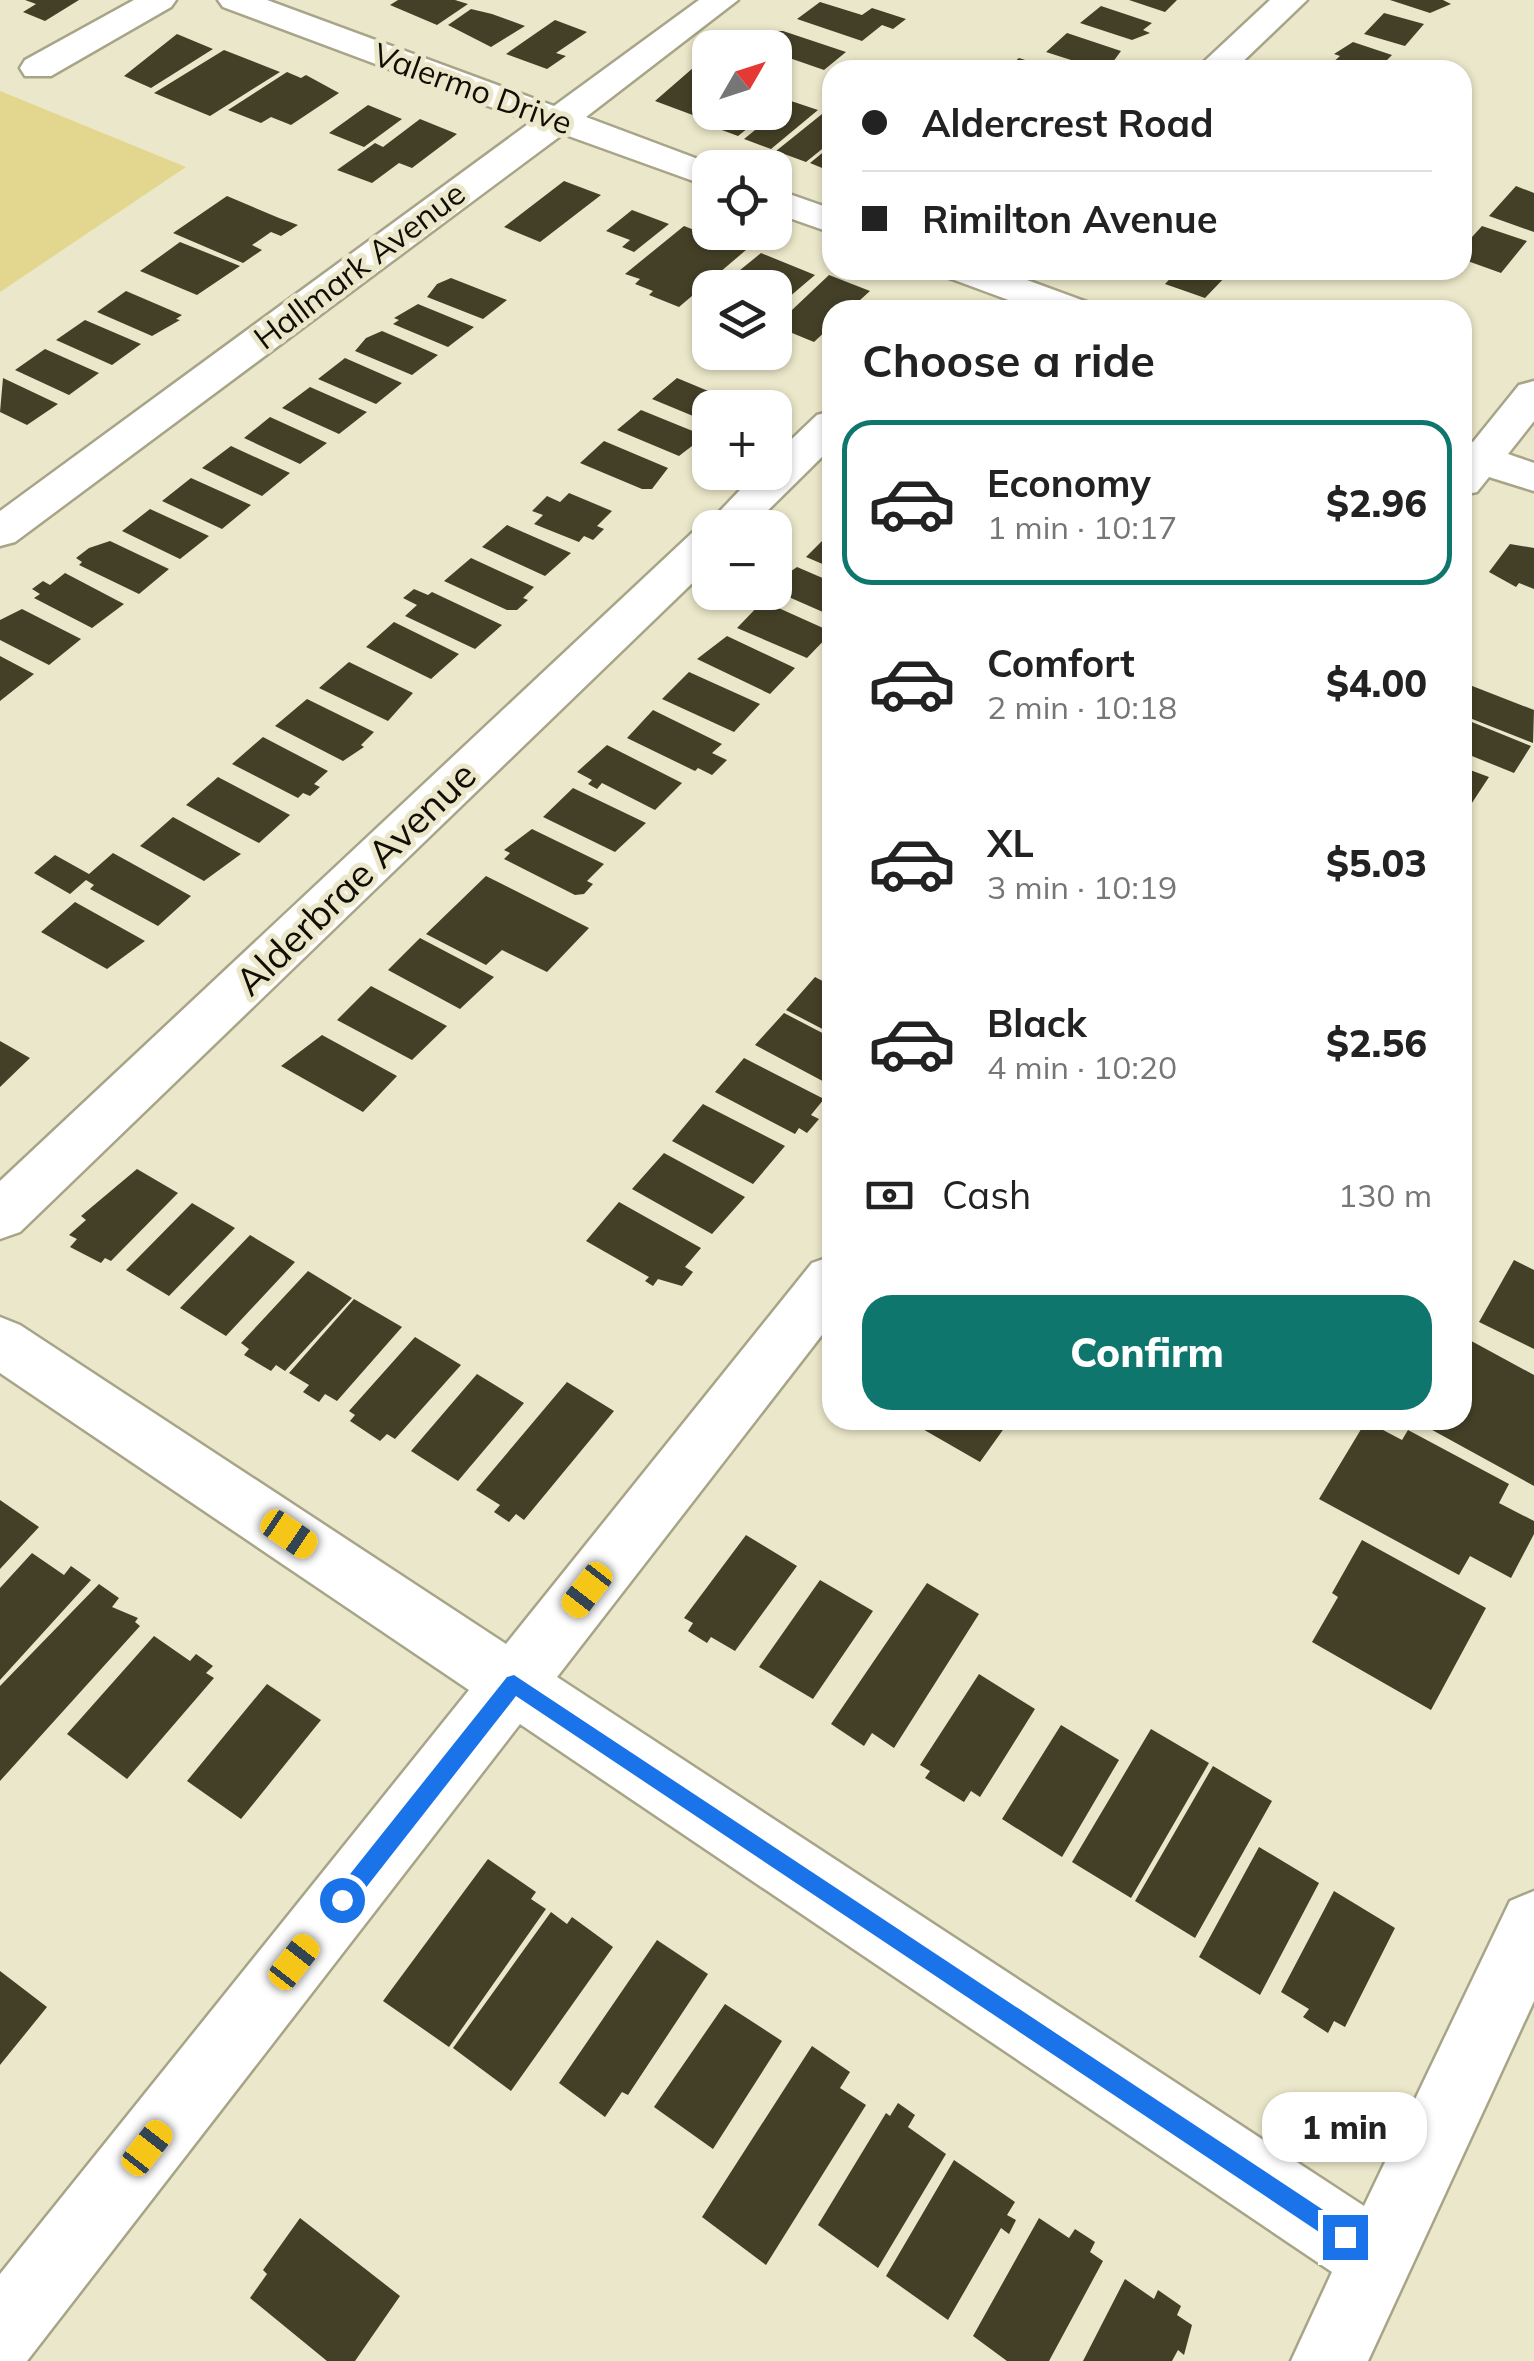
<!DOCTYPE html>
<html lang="en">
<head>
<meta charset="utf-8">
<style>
	:root { --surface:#fff; --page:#f6f6f6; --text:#222; --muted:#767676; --line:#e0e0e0; --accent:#0f766e }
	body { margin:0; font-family:Mulish,sans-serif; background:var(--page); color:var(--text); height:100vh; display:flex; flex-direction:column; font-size:38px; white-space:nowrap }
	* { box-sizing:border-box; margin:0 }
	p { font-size:32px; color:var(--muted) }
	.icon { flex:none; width:55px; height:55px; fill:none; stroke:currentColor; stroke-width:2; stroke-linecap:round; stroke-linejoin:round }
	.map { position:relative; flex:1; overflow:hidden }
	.details { position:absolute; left:822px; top:300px; width:650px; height:1130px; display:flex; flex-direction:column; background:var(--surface); border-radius:30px; box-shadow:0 2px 8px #0004 }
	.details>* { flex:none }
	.banner { position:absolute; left:822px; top:60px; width:650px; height:220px; border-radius:30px; box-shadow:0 2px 8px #0004; display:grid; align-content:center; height:220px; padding:0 40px; background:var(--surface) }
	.needle { width:65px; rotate:51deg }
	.fabs { position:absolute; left:692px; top:30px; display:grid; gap:20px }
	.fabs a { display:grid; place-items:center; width:100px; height:100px; border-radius:20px; background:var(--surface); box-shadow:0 2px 8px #0004; font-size:50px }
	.end { position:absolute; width:45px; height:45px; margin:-22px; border:12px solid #1a73e8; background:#fff; box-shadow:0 0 0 5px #fff }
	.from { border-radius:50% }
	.bubble { position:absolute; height:70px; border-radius:30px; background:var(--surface); box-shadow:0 2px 8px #0004; font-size:32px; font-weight:800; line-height:70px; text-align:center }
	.car { position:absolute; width:30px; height:60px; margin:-30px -15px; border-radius:12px; box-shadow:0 0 8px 2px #0007; background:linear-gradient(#f5c518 24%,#345 0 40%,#f5c518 0 76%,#345 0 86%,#f5c518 0) }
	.banner b { display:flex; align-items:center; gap:35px; height:95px; font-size:38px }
	.banner b+b { border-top:2px solid var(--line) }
	.banner i { width:25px; height:25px; background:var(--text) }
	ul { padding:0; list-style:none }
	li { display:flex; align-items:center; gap:30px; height:165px; margin:0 20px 15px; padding:0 20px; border:5px solid transparent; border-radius:30px }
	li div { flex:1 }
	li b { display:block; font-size:38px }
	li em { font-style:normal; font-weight:800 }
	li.on { border-color:var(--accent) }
	li>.icon { width:90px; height:90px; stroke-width:1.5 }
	h2 { padding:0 40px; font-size:45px; line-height:120px }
	.pay { display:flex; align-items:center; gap:25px; height:110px; padding:0 40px; font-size:38px }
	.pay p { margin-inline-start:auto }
	.button { display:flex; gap:20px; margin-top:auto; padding:20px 40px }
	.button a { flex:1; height:115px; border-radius:30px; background:var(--accent); color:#fff; font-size:40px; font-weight:800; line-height:115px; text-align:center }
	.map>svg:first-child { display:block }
</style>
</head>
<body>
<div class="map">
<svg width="1534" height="2361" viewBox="0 0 1534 2361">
	<rect width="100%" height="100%" fill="#ebe7ca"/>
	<path fill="#e3d78f" d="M0,91L186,167L0,292Z"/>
	<path fill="#444027" d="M25,0H79L45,21L23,12L36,4Z
		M398,0H455L468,4L437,25L390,5Z
		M1129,0H1177L1165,12Z
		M1390,0H1443L1451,4L1430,13Z
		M820,2L862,15L872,8L906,19L893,29L882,25L862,41L797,19Z
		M1101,6L1152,23L1143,30L1150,33L1132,40L1080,23Z
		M471,9L492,14L525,26L491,47L448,25Z
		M1384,13L1424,24L1405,46L1364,34Z
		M555,20L587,32L556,53L566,56L547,69L506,54Z
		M776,31H783L846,52L824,70L775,53V48H762Z
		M1067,33L1121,51L1110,66L1099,69L1046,52Z
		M177,34L213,49L151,88L124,76Z
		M1353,42L1392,55L1377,70H1350L1331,64L1340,56L1334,54Z
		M224,50L280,72L210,116L154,93Z
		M1019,58L1053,69V70H1005Z
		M701,61L710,64V108L698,117L655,101Z
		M287,72L301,78L306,75L339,93L291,125L271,117L261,123L228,110Z
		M791,101L818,110L771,149L744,139Z
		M368,105L402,119L364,147L329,133Z
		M832,106V141L806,162L776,151Z
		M728,112H768L738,136L711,126Z
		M420,119L457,134L412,168L399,163L372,183L337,170L375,143L383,147Z
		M832,145V172L810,163Z
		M564,181L601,195L540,242L504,227Z
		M1516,186L1534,193V232L1489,216Z
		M227,196L279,218L298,225L281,236L271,232L252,245L262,250L243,263L173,233Z
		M632,210L669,224L634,252L622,247L630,240L606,231Z
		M684,226L746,250L679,307L649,295L653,291L635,284L640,279L625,274Z
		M1482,226L1527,241L1501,273L1462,259V248Z
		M180,242L240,266L197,295L140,271Z
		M761,253L815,275L775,309V288H718Z
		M1178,270H1214L1227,275L1205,298L1165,284Z
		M829,275L870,291L849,310H832V325L814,342L775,326Z
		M451,278L507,300L483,319L427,297L437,284Z
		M126,291L182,315L176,319L180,320L152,336L97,312Z
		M418,304L474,327L448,347L393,324L399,320L394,318Z
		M85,320L141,344L112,365L56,340Z
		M382,331L438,355L412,375L355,351L366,338Z
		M45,349L99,373L69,395L15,370Z
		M345,358L402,383L376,404L318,379Z
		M3,378L58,404L27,425L0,412Z
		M677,378L737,403L732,408H710V423L652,399Z
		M310,387L367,412L339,434L282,408Z
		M641,410L705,436L679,456L617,430Z
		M270,417L327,443L300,464L244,438Z
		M604,441L668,468L652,489H642L580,463Z
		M231,446L290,473L262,496L202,468Z
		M191,478L251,505L222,529L162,501Z
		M569,493L612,511L597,526L604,529L593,540L584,536L579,542L534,524L543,515L532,511L547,496L560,502Z
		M150,509L209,536L180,559L122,531Z
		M507,525L571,553L545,576L482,547Z
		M832,531V568L806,557Z
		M110,541L169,569L139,594L79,565L82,562L76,558L89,548Z
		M1510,544L1534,548V589L1519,583L1516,587L1489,572Z
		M471,558L534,587L523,598L528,600L517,610H507L444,581Z
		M797,567L832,582V616L775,591V582Z
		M65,573L124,604L92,628L34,598L40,594L32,589L43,581L50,585Z
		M414,589L428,595L432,592L502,625L475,649L405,616L417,605L403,598Z
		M763,601L832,632L807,658L737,628Z
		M22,609L81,639L49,665L0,640V620Z
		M394,622L459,654L431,679L366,647Z
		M727,636L795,668L770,694L697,659Z
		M0,656L34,674L0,701Z
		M349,662L413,693L388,721L319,688Z
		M689,672L760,704L734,732L662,699Z
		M1462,682L1534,710L1533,743L1462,715Z
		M307,699L374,732L361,745L364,747L343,761L275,726Z
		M653,710L722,744L712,753L727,760L712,775L698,768L695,771L627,738Z
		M1462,718L1531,746L1514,773L1462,752Z
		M263,737L328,771L314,784L320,787L310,796L303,793L298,798L232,764Z
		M607,745L682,783L655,810L602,783L597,789L588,784L592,780L577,772Z
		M1462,767L1489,777L1462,818Z
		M218,777L290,815L259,843L186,805Z
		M573,788L646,823L615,852L543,817Z
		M173,817L241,854L204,881L140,846Z
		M532,829L604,864L587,881L593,884L584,894L575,895L504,859L510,853L504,850Z
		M113,853L191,896L158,926L90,889L94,885L86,880L70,894L34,873L55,855L89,874Z
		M486,876L589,928L547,972L502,950L486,965L426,934Z
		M75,902L145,941L107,969L41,932Z
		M420,938L494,977L460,1009L388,970Z
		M815,977L832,986V1034L786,1010Z
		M371,986L447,1026L412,1060L337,1020Z
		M784,1013L832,1038V1086L755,1045Z
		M322,1035L397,1076L363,1112L281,1066Z
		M0,1041L30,1058L0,1087Z
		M744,1058L824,1099L811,1115L819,1119L807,1133L799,1128L795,1134L715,1092Z
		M703,1104L785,1146L753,1184L672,1141Z
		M664,1153L745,1197L712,1234L632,1189Z
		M137,1169L178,1193L111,1261L105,1258L101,1263L70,1247L77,1239L69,1235L86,1220L81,1216Z
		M619,1202L701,1248L685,1267L693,1272L682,1286L658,1279L653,1286L645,1281L649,1277L586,1241Z
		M192,1203L235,1228L169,1296L126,1270Z
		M250,1235L295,1262L226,1336L180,1308Z
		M1514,1260L1534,1270V1349L1479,1322Z
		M308,1271L352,1298L285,1371L276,1365L271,1371L244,1355L249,1349L241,1343Z
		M354,1299L402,1327L337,1401L325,1394L319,1402L303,1392L309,1385L289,1373Z
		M415,1337L461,1365L395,1439L387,1434L380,1441L350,1421L355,1415L349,1411Z
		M1464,1337L1534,1375V1486L1414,1420H1462Z
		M477,1374L524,1403L458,1481L411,1451Z
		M567,1382L614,1411L524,1520L516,1514L509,1522L494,1512L500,1505L476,1490Z
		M907,1420H1010L980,1462Z
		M1366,1421L1402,1440L1408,1430L1509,1484L1499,1503L1534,1521V1534L1511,1578L1470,1556L1459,1575L1319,1499Z
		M0,1500L39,1527L0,1569Z
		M746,1535L797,1566L735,1651L711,1637L707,1643L688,1631L693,1623L684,1618Z
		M1362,1540L1486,1608L1431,1710L1312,1642L1338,1597L1332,1593Z
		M32,1553L64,1575L71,1566L91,1580L0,1680V1588Z
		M820,1580L873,1611L813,1699L759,1667Z
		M927,1583L979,1614L894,1748L872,1733L864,1746L831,1724Z
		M99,1584L119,1598L112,1607L138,1618L135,1622L140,1626L0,1781V1686Z
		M154,1636L190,1661L196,1654L213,1666L206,1673L214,1678L127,1779L67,1734Z
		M979,1674L1035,1709L980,1797L971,1791L964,1802L925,1778L930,1771L920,1765Z
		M267,1684L321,1720L241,1819L187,1781Z
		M1061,1725L1119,1760L1062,1857L1002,1819Z
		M1151,1729L1209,1763L1131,1898L1072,1862Z
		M1213,1766L1272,1801L1195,1938L1135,1901Z
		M1259,1847L1319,1883L1260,1995L1199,1957Z
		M488,1859L536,1892L531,1899L546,1909L449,2047L383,2001Z
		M1334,1891L1395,1928L1345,2027L1334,2021L1328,2033L1303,2017L1309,2009L1281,1992Z
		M551,1912L567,1924L572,1917L613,1947L511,2091L453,2048Z
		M657,1940L708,1974L628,2095L622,2092L605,2117L559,2083Z
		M0,1971L47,2007L0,2065Z
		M725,2004L782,2041L713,2149L654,2107Z
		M812,2046L850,2072L840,2088L866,2105L766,2265L702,2217Z
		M898,2103L915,2115L908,2127L946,2154L878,2268L818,2225L886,2113L890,2116Z
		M954,2160L1015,2202L1007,2215L1016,2220L1009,2234L1001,2228L948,2320L886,2276Z
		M300,2218L400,2296L355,2361H327L250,2298L267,2274L263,2270Z
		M1039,2218L1069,2238L1075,2229L1095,2242L1090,2252L1103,2261L1049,2361H1007L973,2336Z
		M1125,2279L1154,2299L1158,2290L1181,2306L1177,2315L1192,2325L1184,2355L1178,2350L1172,2361H1083Z"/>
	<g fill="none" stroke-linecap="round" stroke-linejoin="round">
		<g stroke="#a8a488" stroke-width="5">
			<path id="minor" d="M134,0H176L171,7L51,76H25L20,68L25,60Z
				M218,0H267L554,106L699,0H738L586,117L722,168H710V187L563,134L15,542L0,546V511L531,122L223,7Z
				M1270,0H1307L1234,70H1195Z
				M775,189L832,209V233L775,213Z
				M943,270H1000L1087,302L1093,310H1036L949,278Z
				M1534,381V421L1508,454L1534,463V491L1489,477L1477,492L1462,495V439L1473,442L1519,385Z
				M832,411V447L750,528H710V566L20,1232L0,1239V1181L694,531L703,529L757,472H775V455L817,415Z
				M832,1256V1322L557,1677L1364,2206L1510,1901L1534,1891V2001L1368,2361H1291L1332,2272L520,1724L27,2361H0V2274L469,1690L0,1373V1317L20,1325L506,1644L812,1263Z"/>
		</g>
		<use href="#minor" fill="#fff" fill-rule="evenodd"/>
	</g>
	<path fill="#1a73e8" d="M514,1675L1352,2229V2244H1337L516,1696L350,1908H335V1893L507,1677Z"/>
	<g text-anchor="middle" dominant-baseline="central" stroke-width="10" stroke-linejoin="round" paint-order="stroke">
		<g font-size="32" fill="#100e05" stroke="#ebe7ca">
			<text transform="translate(473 88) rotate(20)">Valermo Drive</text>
			<text transform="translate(359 265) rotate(-37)">Hallmark Avenue</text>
		</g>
		<g font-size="38" fill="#100e05" stroke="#ebe7ca">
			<text transform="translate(355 878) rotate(-44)">Alderbrae Avenue</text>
		</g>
	</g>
</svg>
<div class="fabs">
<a><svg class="needle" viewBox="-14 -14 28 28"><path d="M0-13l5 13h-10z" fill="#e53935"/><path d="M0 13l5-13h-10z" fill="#767676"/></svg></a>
<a><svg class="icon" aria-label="locate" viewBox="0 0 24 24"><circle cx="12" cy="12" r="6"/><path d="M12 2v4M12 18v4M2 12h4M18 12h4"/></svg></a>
<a><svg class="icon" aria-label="layers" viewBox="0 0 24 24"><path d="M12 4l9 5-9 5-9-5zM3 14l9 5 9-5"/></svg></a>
<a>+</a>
<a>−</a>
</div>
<i class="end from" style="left:342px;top:1900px"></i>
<i class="end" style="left:1345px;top:2237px"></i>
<div class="bubble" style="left:1262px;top:2092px;width:165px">1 min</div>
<i class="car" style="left:289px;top:1534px;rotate:124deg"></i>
<i class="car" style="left:587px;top:1590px;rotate:218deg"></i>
<i class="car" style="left:294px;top:1962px;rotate:38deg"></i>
<i class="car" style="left:147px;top:2148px;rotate:38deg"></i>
<div class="banner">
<b><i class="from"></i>Aldercrest Road</b>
<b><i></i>Rimilton Avenue</b>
</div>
<section class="details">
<h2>Choose a ride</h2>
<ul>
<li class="on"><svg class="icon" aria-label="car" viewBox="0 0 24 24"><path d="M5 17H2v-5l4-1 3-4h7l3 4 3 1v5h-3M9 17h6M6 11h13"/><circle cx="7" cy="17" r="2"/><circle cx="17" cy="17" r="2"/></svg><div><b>Economy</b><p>1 min · 10:17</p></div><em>$2.96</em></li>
<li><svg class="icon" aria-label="car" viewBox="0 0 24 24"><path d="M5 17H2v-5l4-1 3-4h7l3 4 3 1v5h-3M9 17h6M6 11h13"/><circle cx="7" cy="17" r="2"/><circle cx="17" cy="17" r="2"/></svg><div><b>Comfort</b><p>2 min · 10:18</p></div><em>$4.00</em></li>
<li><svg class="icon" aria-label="car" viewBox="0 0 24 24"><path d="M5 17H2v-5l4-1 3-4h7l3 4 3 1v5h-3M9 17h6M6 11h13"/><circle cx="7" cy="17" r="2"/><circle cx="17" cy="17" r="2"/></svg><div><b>XL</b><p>3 min · 10:19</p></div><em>$5.03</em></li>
<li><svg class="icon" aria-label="car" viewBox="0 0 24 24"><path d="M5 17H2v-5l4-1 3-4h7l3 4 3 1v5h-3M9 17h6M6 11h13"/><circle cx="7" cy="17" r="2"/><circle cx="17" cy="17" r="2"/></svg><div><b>Black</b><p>4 min · 10:20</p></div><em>$2.56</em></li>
</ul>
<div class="pay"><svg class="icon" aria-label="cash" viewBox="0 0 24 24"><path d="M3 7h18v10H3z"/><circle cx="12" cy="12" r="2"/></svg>Cash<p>130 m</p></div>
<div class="button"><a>Confirm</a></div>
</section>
</div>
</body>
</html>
